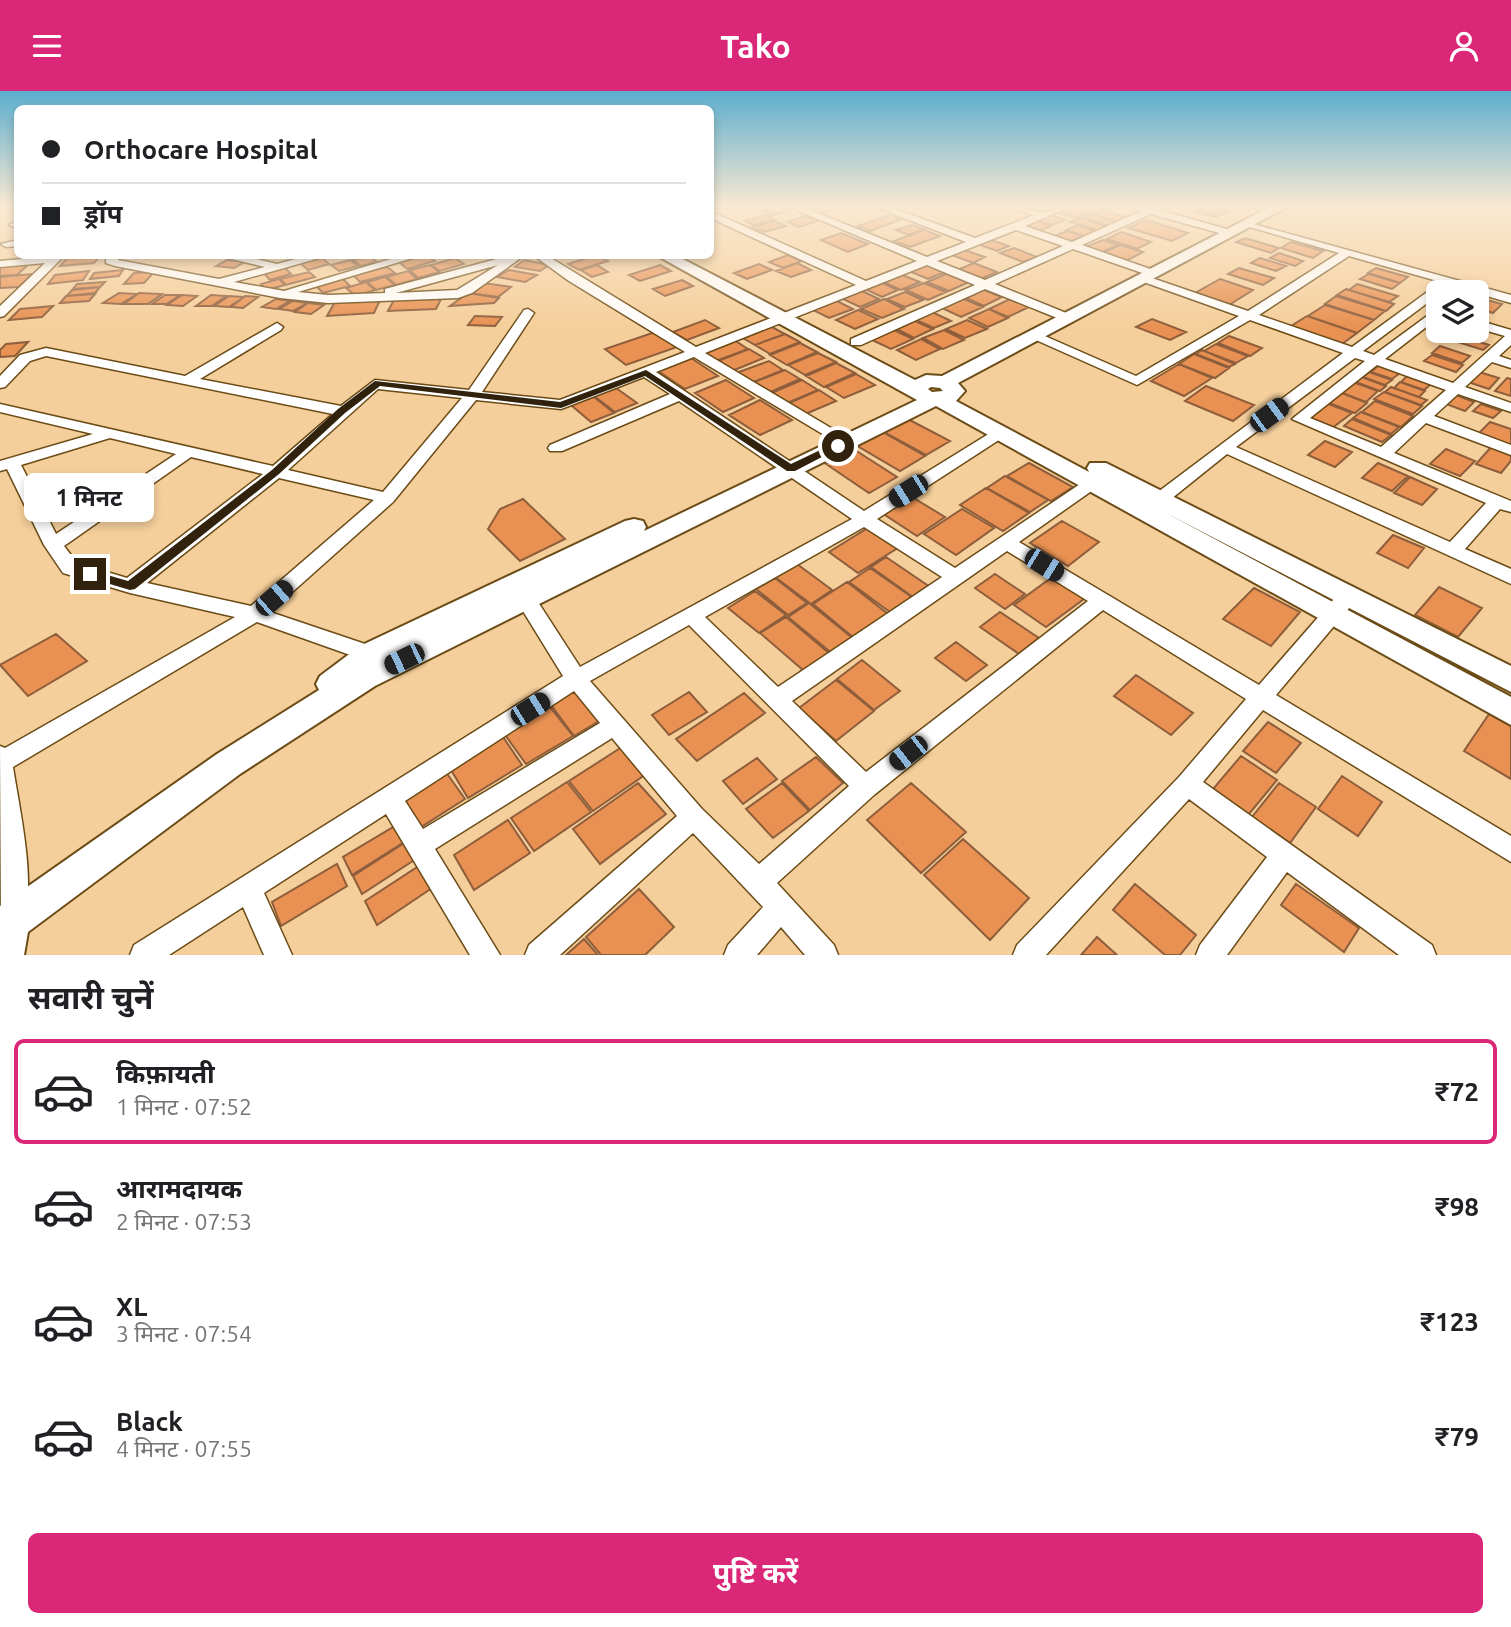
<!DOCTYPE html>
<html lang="hi">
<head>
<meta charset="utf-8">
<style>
	:root { --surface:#fff; --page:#f6f6f6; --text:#202124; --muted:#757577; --line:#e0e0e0; --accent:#db2777 }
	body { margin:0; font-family:Ubuntu,"Noto Sans Devanagari",sans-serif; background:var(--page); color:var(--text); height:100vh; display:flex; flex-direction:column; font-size:26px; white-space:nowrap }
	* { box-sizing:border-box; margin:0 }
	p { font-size:23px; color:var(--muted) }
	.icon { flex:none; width:38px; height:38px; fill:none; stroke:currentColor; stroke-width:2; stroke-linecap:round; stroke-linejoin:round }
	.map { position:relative; height:864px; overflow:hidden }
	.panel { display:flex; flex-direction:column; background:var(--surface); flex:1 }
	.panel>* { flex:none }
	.hud { position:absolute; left:14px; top:14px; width:700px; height:154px; border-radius:10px; box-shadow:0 4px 10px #0003; display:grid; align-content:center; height:154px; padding:0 28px; background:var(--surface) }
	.buttons { position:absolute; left:1426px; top:189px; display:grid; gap:14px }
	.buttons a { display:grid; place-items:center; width:63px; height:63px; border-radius:10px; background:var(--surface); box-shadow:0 4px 10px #0003; font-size:35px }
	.end { position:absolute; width:32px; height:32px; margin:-16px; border:9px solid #30220d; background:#fff; box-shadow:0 0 0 4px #fff }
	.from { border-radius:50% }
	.bubble { position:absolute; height:49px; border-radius:10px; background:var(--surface); box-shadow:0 4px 10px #0003; font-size:23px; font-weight:700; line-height:49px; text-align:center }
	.car { position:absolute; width:21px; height:42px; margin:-21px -10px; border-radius:9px; box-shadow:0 0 5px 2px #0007; background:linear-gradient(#222 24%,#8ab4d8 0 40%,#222 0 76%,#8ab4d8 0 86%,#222 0) }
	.hud b { display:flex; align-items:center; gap:24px; height:66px; font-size:26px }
	.hud b+b { border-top:2px solid var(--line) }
	.hud i { width:18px; height:18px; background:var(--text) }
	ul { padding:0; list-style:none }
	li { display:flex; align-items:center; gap:21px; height:105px; margin:0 14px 10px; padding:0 14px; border:4px solid transparent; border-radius:10px }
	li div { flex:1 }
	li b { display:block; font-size:26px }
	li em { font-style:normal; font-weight:700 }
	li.active { border-color:var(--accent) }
	li>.icon { width:63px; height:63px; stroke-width:1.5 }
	h2 { padding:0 28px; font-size:32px; line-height:84px }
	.cta { display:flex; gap:14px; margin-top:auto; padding:14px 28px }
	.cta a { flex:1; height:80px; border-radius:10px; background:var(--accent); color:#fff; font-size:28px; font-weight:700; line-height:80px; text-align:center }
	header { display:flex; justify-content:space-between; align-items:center; height:91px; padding:0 28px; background:var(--accent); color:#fff; font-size:32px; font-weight:700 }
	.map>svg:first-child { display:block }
</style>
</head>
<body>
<header><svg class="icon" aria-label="menu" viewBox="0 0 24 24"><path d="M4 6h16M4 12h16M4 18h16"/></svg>Tako<svg class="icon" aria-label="person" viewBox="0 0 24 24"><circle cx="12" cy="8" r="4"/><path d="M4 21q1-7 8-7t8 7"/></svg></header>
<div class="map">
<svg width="1511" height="864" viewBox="0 0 1511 864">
	<rect width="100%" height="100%" fill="#f5cf9b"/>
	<path fill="#e89152" stroke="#8e5e3c" stroke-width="2" d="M780,115L792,119L772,125L761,120Z
		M822,115H833L839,117L821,123L810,119Z
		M1069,115H1075L1093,120L1076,127L1055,121Z
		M1206,115H1208L1228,120L1216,126L1195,121Z
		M1102,119L1129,127L1120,132L1093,123Z
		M1091,123L1120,132L1112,136L1083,127Z
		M765,124L774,129L754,134L745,130Z
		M890,124L902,128L870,140L858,135Z
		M1050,124L1065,129L1051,134L1036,129Z
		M806,125L817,130L799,136L787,131Z
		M1081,127L1109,136L1099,140L1070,131Z
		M1034,129L1051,135L1040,140L1023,134Z
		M1146,129L1188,142L1172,150L1128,137Z
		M774,130L786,135L764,141L753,136Z
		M912,134L924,138L909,144L896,139Z
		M1077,134L1098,141L1087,146L1066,139Z
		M924,139L940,145L910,156L894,150Z
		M1067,140L1083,145L1071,150L1054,145Z
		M1121,141L1151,151L1137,158L1107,148Z
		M841,142L868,153L848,161L821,149Z
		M1245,147L1279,157L1271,162L1236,151Z
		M988,148L1009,155L997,160L977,153Z
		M1103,149L1118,154L1100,162L1085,156Z
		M1291,151L1323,160L1313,167L1281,157Z
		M1120,154L1143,161L1126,170L1102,162Z
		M1014,157L1037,166L1023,171L1000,162Z
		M961,158L985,166L973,172L949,163Z
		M1279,162L1303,170L1295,175L1270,167Z
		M70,164H101L94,172L60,175Z
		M426,164L435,170L407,178L399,171Z
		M596,164L608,170L579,179L568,173Z
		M788,164L802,170L783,177L769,171Z
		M369,165L377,171L361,175L353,169Z
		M322,167L329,173L308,179L300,172Z
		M455,167L464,173L440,180L431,174Z
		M1260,167L1286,175L1276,180L1251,172Z
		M227,169L245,171L234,177L216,175Z
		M350,169L358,175L339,180L331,174Z
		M524,169L549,174L540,180L515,176Z
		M31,171L17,184L0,185V173Z
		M797,172L811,179L791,186L776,180Z
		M974,172L997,181L980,188L957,179Z
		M759,173L772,179L747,188L734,182Z
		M925,173L945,181L928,188L909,180Z
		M430,174L439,181L418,187L410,179Z
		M597,174L608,181L592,186L581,179Z
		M660,174L671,180L640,190L629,184Z
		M284,176L291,183L270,189L263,181Z
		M387,176L395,182L360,191L353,184Z
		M1239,177L1274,187L1263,194L1228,183Z
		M1376,177L1408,186L1400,192L1368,182Z
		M123,179L119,185L90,188L94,182Z
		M509,179L537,184L525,191L497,186Z
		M89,180L83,189L48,193L55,184Z
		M408,180L417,188L396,194L387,186Z
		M154,181L144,192L124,193L134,182Z
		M309,181L315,186L286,194L280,188Z
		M32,183L19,196L0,197V186Z
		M900,183L920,191L901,199L881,190Z
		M946,183L969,191L949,200L927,191Z
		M1369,183L1400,192L1392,198L1360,188Z
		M341,186L350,195L323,202L314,193Z
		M385,186L395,194L376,199L367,191Z
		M279,188L285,194L266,199L261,193Z
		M1220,188L1253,199L1229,214L1195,202Z
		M682,189L693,195L665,205L653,198Z
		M105,191L100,196L73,198L77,193Z
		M366,191L375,199L356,205L346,197Z
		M880,191L898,199L882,206L863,197Z
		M483,192L511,196L498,206L469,202Z
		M924,192L946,201L928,209L906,199Z
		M1357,193L1398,205L1389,211L1349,199Z
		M100,196L95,202L67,205L72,199Z
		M1346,198L1394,213L1386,220L1337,204Z
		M860,199L879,208L860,216L841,207Z
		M984,199L1002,206L984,215L966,207Z
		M905,201L923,209L905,216L887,208Z
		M119,202L137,203L121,213L103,212Z
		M139,202L162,203L148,213H124Z
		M468,202L499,207L494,212L450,215Z
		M95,203L89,210L60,212L66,205Z
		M165,204H180L167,213H152Z
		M182,204L197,205L183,215L167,214Z
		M211,204L226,205L212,215H196Z
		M229,205L244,206L229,216L214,215Z
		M245,205L258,206L243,217L231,216Z
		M1336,205L1385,220L1374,229L1325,213Z
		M442,206L436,218L388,220L395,207Z
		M276,208L290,210L276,218L262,216Z
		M884,208L904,218L882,227L861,218Z
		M964,208L983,216L961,226L942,217Z
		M1010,208L1029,216L1008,226L989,218Z
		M1483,208L1502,213L1493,222L1477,217V213Z
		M380,209L374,222L327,225L335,211Z
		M835,209L853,218L829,227L811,218Z
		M293,210L307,212L293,220L279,218Z
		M308,212L324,214L311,223L295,221Z
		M1325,214L1374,229L1357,242L1308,225Z
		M53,215L42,226L9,229L20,218Z
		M989,218L1008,227L988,236L969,227Z
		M858,219L878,228L855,238L836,229Z
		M932,221L951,230L934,237L916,229Z
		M475,225L502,226L495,235L468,234Z
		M1307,225L1357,242L1342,253L1291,235Z
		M1152,228L1186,241L1170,249L1136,236Z
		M705,229L719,237L687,249L673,241Z
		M967,229L987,238L965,247L946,238Z
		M915,230L933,238L914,247L897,238Z
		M770,235L785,243L755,254L741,246Z
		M894,239L913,248L891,258L872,249Z
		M944,239L964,249L943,258L923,247Z
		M655,241L677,256L626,274L605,258Z
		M785,243L800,251L770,263L755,254Z
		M1455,243L1489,254L1483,259L1448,248Z
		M1229,245L1262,257L1250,265L1218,252Z
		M921,248L940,258L916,269L897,259Z
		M734,249L748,258L716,270L703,261Z
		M28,251L15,265L0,266V259L6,253Z
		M800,252L817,261L787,274L770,264Z
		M1216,253L1248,265L1236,272L1204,260Z
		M1440,255L1470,265L1462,272L1432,262Z
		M749,258L764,267L732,280L718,270Z
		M1202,259L1235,273L1229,276L1196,263Z
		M818,262L836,271L805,284L788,274Z
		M1194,263L1229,277L1215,287L1179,273Z
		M1432,264L1463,274L1456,281L1424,270Z
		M691,267L718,285L685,298L658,280Z
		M769,270L783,279L751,292L736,282Z
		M836,272L855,282L824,296L806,285Z
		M1179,273L1212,287L1184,305L1151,290Z
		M1379,274L1400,282L1392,288L1371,281Z
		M785,279L800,288L768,302L752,292Z
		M1369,281L1392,289L1385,294L1363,286Z
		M1479,281L1499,287L1489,298L1468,291Z
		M856,283L875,294L844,307L826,296Z
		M1356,284L1386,295L1380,300L1350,289Z
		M1408,284L1431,293L1424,299L1401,291Z
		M1507,287L1511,288V305L1495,300Z
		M726,289L754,307L723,321L695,302Z
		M802,289L818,299L785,313L769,303Z
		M1350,290L1378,300L1366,311L1337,300Z
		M1400,291L1425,300L1419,306L1394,297Z
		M1206,295L1254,314L1233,330L1185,310Z
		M1391,296L1427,309L1421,314L1385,301Z
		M616,297L637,312L615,321L594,305Z
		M819,299L836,310L803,324L787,313Z
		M1337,300L1367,312L1355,322L1324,310Z
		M1384,301L1422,315L1413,323L1374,308Z
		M1456,304L1474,311L1465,320L1446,313Z
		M594,306L614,322L591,331L571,314Z
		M760,309L792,329L760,344L729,324Z
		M1375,310L1413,325L1401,336L1362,321Z
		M1326,312L1352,322L1332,337L1306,326Z
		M1481,313L1501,320L1493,327L1473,320Z
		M1361,321L1399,336L1391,343L1353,327Z
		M904,326L950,350L926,364L880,339Z
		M1352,328L1391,344L1382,351L1344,335Z
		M1490,331L1511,338V355L1478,343Z
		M879,339L925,365L900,380L854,353Z
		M1325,350L1352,361L1335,376L1308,364Z
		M1492,355L1511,363V370L1501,382L1476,373Z
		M1446,358L1475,370L1460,385L1430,373Z
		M855,359L897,386L869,402L826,373Z
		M1029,372L1073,396L1051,410L1007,385Z
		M1378,372L1408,385L1392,400L1362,387Z
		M1005,385L1048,409L1030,421L987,397Z
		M1410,386L1437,398L1422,414L1394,402Z
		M986,397L1029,422L1003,440L960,414Z
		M907,403L945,426L917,445L879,420Z
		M523,408L565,448L520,470L488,438L500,418Z
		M962,418L994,437L956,464L924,443Z
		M1062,430L1099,451L1068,475L1030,452Z
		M871,435L901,455L858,482L829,461Z
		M1393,444L1424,457L1408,477L1377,462Z
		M886,466L933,498L917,509L871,476Z
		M797,473L832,499L811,513L775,486Z
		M870,477L916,509L894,524L849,491Z
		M995,483L1025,503L1005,518L975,497Z
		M1055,484L1088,505L1046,536L1014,514Z
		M775,487L807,512L788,524L756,498Z
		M847,491L888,523L854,547L813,513Z
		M1439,496L1482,517L1458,546L1415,524Z
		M1254,497L1300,521L1271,555L1223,528Z
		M755,500L786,524L759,542L728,517Z
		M809,512L855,549L834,564L788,526Z
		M1000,521L1039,547L1019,563L980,536Z
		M786,526L830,563L804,580L760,542Z
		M56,543L87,570L28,605L0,574Z
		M956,551L987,574L966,590L935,567Z
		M862,569L900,600L874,619L837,588Z
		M1136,584L1193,622L1171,644L1114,605Z
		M836,589L874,620L836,650L799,617Z
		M575,600L599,630L574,645L551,614Z
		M689,601L707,621L669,644L652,624Z
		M744,602L765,622L697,670L676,648Z
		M549,615L573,645L526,673L503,641Z
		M1489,623L1511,635V688L1464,660Z
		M1268,631L1301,652L1276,682L1243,660Z
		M501,643L522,674L468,707L448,674Z
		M625,654L649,681L593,720L569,690Z
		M1241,665L1277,689L1249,723L1213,698Z
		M816,666L843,692L810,719L782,690Z
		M757,667L777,688L743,713L723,690Z
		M443,677L465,708L421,736L400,703Z
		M1342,685L1382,711L1358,745L1318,718Z
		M567,691L591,721L534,760L511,727Z
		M638,692L666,723L600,773L573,738Z
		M782,692L809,720L773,747L746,718Z
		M911,692L966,741L921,782L867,729Z
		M1279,692L1316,716L1290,752L1252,726Z
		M508,729L530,762L474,799L454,764Z
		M400,732L409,748L352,784L343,766Z
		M963,748L1029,807L990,849L924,784Z
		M409,749L419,766L362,803L353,785Z
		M425,771L438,793L377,834L365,810Z
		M337,773L347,795L281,835L272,811Z
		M1135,793L1196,844L1180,864H1165L1113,819Z
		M1296,793L1359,837L1344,861L1281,814Z
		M639,798L674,836L645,864H601L586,846Z
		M1097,846L1117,864H1081Z
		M584,848L598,864H566Z"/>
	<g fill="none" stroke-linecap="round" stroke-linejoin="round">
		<g stroke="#6b4b16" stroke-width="3">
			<path id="street" d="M787,115H800L927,166L966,151L873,115H887L975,147L1034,124L1007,115C1019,115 1031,121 1043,121C1052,121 1061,115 1072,115L1025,135L1072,151L1141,120L1127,115H1166L1159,119L1234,140L1235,142L1230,145L1151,123L1082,154L1156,180V184H1148L1073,158L995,193L1071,224V230L1067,231L985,198L861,254H851V248L975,194L927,174L705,262L836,340L839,343L831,348L694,266L656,281L864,420L995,339H1005L1008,342L1005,345L877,428L955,477L1098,381H1110L1112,384L1110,387L1019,451L1259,594L1341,500H1355L1358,505L1355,510L1276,604L1511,745V771L1263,619L1203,691L1432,854L1436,864H1399L1287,781L1227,864H1196L1200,854L1267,766L1189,708L1046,864H1013L1017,854L1179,686L1246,608L1103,519L874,704L777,792L834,854L838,864H805L781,836L757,864H724L728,854L763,816L693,742L560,864H525L529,854L677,725L612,647L435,758L500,864H470L386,723L264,802L292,864H264L243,816L169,864H130L134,854L563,585L510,499L513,494H527L580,576L852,428L679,310L562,360H550L548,357L550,354L670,303L644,286L561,318L476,309L393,411L270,521L377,557L380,563L377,569L370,571L257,531L13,676C20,722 38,797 21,840L11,844L1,840L0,655L5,657L235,526L130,502L63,482L44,454L7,378L0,380V370L93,343L0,321V313L273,375L333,323L46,265L30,270L5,296L0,297V285L20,264L46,257L185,285L277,232L283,236L281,239L200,288L341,315L375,289L469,299L524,219L528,218L534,222L482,301L560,309L685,261L569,190L533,164H546L696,256L856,194L710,127V120L866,190L917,170ZM1016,139L1063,155L985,189L937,170ZM378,298L462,307L383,401L288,379ZM110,347L176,363L56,443L21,374ZM191,366L263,383L127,487L77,472L64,455ZM279,387L374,409L251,515L147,492ZM864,436L942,486L778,596L705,526ZM1007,460L1088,510L866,681L792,610ZM689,534L849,695L759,773L702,718L590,590ZM574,600L600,632L423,738L405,710Z
				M14,131H18V137L9,134Z
				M1246,131L1511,204V212L1452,195L1438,201V204L1363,260L1374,264L1438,217V227L1385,268L1453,292L1505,245L1477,237V229L1511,239V254L1499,265L1511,269V277L1492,271L1465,296L1511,312V321L1458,303L1434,325L1511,354V364L1426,332L1394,362L1511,410V421L1500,418L1465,458L1511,478V493L1227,363L1166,412H1154L1152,408L1154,404L1343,262L1250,229L1137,294L1027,245L1033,241L1038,242L1136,285L1239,225L1138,189V185H1146L1248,220L1339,162L1246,135ZM1349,165L1441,191L1352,256L1259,224ZM1355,267L1365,270L1292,328L1486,412L1450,451L1236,356ZM1377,274L1446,299L1381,356L1310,327Z
				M18,149V155L6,156L1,153Z
				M65,164L4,225L0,226V215L45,172L0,176V170Z
				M106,164H117L118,169L219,188L265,176L215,164H240L277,173L310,164H330L234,191L284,200L404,164H423L298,201L328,204L385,202V198L504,166H522L472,202L458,207L328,212L280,207L115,175L106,172ZM498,174L457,199L396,202Z"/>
		</g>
		<g stroke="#6b4b16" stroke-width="4">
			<path id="secondary" d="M1272,115H1289L958,292L965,300L956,310L1089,381L1087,377L1090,372H1106L1511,575V601L1164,421L1511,606V634L936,315L375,595L240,683L28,841L24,864H0V815L217,663L319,599L316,593L320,585L360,555L625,430L634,428L643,430L646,436L644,440L917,309L656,164H675L915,289L926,284L942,285ZM931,296L940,297L943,300L932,301L928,298Z"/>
		</g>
		<use href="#street" fill="#fff" fill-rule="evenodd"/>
		<use href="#secondary" fill="#fff" fill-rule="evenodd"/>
	</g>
	<linearGradient id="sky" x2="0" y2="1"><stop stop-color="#5bafce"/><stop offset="0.49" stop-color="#fae9d2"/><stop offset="1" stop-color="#fae9d2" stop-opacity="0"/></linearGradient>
	<rect width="1511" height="236" fill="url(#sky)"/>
	<path fill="#30220d" d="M646,279L791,373L835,352L843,355L795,380H787L645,285L561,317L380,295L345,322L279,383L135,498L130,499L86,486L84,483L90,479L128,490L272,379L338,318L375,290L560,311Z"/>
</svg>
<div class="buttons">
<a><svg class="icon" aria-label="layers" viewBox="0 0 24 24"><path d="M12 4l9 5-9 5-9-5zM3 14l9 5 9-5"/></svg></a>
</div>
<i class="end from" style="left:838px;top:355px"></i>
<i class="end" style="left:90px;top:483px"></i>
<div class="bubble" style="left:24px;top:382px;width:130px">1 मिनट</div>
<i class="car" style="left:1269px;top:324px;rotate:54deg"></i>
<i class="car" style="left:908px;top:400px;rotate:238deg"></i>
<i class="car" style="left:1044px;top:474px;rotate:122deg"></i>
<i class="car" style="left:274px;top:507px;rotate:49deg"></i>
<i class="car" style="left:404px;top:568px;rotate:244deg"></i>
<i class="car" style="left:530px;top:618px;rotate:58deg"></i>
<i class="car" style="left:908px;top:662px;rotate:232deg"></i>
<div class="hud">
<b><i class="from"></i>Orthocare Hospital</b>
<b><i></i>ड्रॉप</b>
</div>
</div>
<section class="panel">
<h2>सवारी चुनें</h2>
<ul>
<li class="active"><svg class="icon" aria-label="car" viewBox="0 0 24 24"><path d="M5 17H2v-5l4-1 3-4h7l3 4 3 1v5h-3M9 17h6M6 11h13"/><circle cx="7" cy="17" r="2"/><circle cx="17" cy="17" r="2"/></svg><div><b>किफ़ायती</b><p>1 मिनट · 07:52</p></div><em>₹72</em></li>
<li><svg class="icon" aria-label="car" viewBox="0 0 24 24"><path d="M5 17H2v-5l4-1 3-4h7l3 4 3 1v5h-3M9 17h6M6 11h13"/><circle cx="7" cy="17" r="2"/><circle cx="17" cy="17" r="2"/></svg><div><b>आरामदायक</b><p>2 मिनट · 07:53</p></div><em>₹98</em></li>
<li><svg class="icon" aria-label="car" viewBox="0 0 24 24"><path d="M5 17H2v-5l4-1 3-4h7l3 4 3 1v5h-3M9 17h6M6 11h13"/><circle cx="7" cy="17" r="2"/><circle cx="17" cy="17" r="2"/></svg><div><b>XL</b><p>3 मिनट · 07:54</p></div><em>₹123</em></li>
<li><svg class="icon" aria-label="car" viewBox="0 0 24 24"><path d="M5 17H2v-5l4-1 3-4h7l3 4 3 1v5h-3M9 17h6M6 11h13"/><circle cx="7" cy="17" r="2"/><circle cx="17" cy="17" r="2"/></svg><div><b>Black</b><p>4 मिनट · 07:55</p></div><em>₹79</em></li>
</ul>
<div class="cta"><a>पुष्टि करें</a></div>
</section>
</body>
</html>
